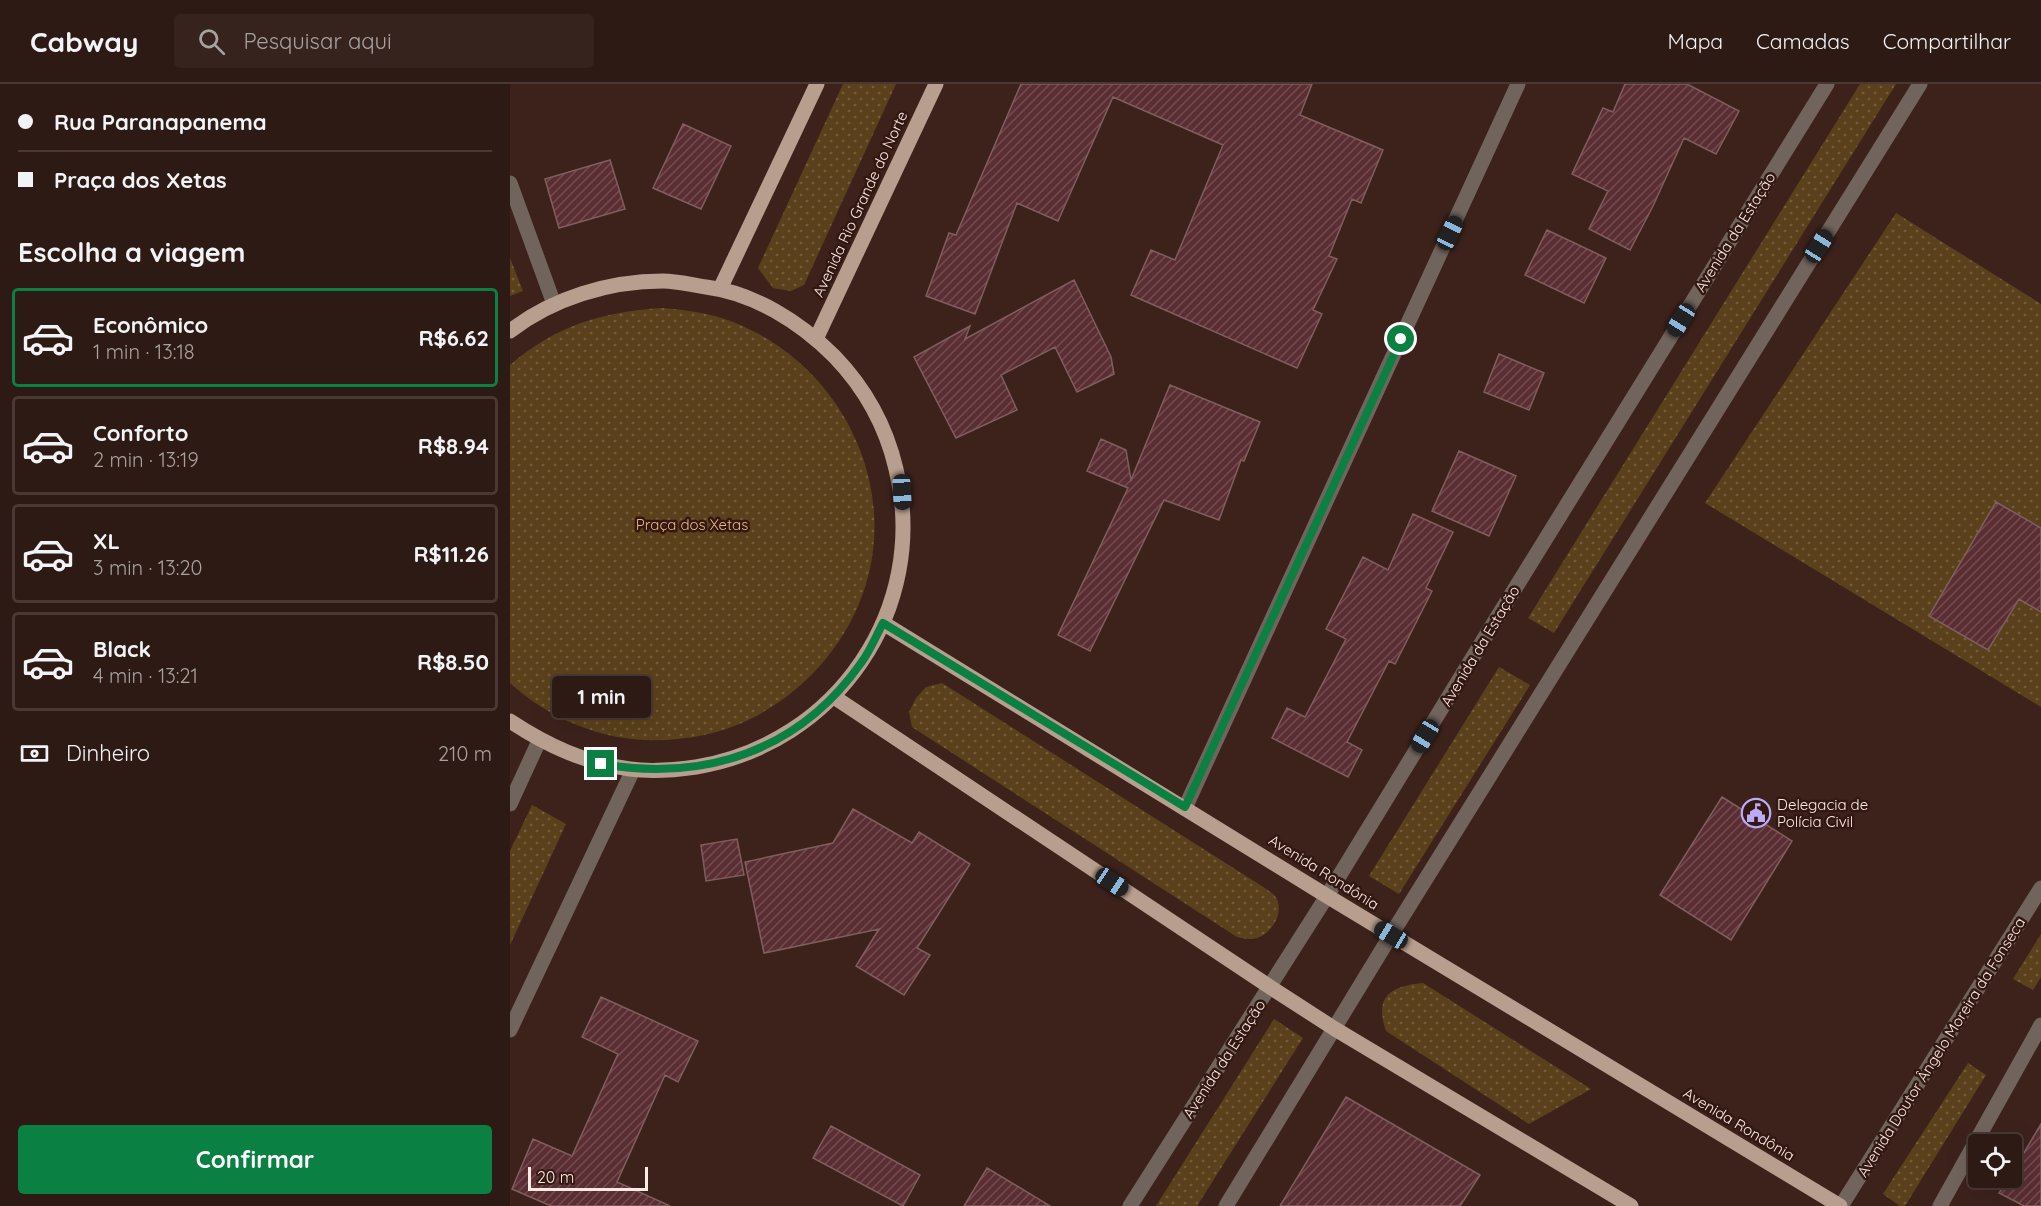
<!DOCTYPE html>
<html lang="pt">
<head>
<meta charset="utf-8">
<style>
	:root { --surface:#2e1a15; --page:#36231e; --text:#f1f3f6; --muted:#a7a1a0; --line:#493834; --accent:#0b8043 }
	body { margin:0; font-family:Quicksand,sans-serif; background:var(--page); color:var(--text); height:100vh; display:flex; flex-direction:column; font-size:22px; white-space:nowrap }
	* { box-sizing:border-box; margin:0 }
	p { font-size:20px; color:var(--muted) }
	.icon { flex:none; width:33px; height:33px; fill:none; stroke:currentColor; stroke-width:2; stroke-linecap:round; stroke-linejoin:round }
	.map { position:relative; flex:1; overflow:hidden }
	.drawer { display:flex; flex-direction:column; background:var(--surface); width:510px }
	.drawer>* { flex:none }
	.top-card { display:grid; align-content:center; height:132px; padding:0 18px; background:var(--surface) }
	.tools { position:absolute; left:1458px; top:1050px; display:grid; gap:12px }
	.tools a { display:grid; place-items:center; width:54px; height:54px; border-radius:6px; background:var(--surface); box-shadow:0 6px 24px #0002,0 0 0 2px var(--line); font-size:30px }
	.scale { position:absolute; left:18px; bottom:15px; width:120px; box-sizing:border-box; padding-left:6px; border:3px solid #fdeae5; border-top:0; font-size:16px; line-height:21px; white-space:nowrap; color:#fdeae5; -webkit-text-stroke:4px #331812; paint-order:stroke }
	.end { position:absolute; width:27px; height:27px; margin:-14px; border:8px solid #0b8043; background:#fff; box-shadow:0 0 0 3px #fff }
	.from { border-radius:50% }
	.bubble { position:absolute; height:42px; border-radius:6px; background:var(--surface); box-shadow:0 6px 24px #0002,0 0 0 2px var(--line); font-size:20px; font-weight:700; line-height:42px; text-align:center }
	.car { position:absolute; width:18px; height:36px; margin:-18px -9px; border-radius:8px; box-shadow:0 0 4px 2px #0007; background:linear-gradient(#222 24%,#8ab4d8 0 40%,#222 0 76%,#8ab4d8 0 86%,#222 0) }
	.top-card b { display:flex; align-items:center; gap:21px; height:57px; font-size:22px }
	.top-card b+b { border-top:2px solid var(--line) }
	.top-card i { width:15px; height:15px; background:var(--text) }
	ul { padding:0; list-style:none }
	li { display:flex; align-items:center; gap:18px; height:99px; margin:0 12px 9px; padding:0 6px; border:3px solid var(--line); border-radius:6px }
	li div { flex:1 }
	li b { display:block; font-size:22px }
	li em { font-style:normal; font-weight:700 }
	li.selected { border-color:var(--accent) }
	li>.icon { width:54px; height:54px; stroke-width:1.5 }
	h2 { padding:0 18px; font-size:27px; line-height:72px }
	.pay { display:flex; align-items:center; gap:15px; height:66px; padding:0 18px; font-size:22px }
	.pay p { margin-inline-start:auto }
	.primary-button { display:flex; gap:12px; margin-top:auto; padding:12px 18px }
	.primary-button a { flex:1; height:69px; border-radius:6px; background:var(--accent); color:#fff; font-size:24px; font-weight:700; line-height:69px; text-align:center }
	header { display:flex; align-items:center; gap:36px; box-sizing:border-box; height:84px; padding:0 30px; background:var(--surface); border-bottom:2px solid var(--line) }
	header strong { font-size:28px }
	nav { display:flex; gap:33px; margin-inline-start:auto; font-size:21px }
	.search { width:420px; height:54px; background:var(--page); display:flex; align-items:center; gap:15px; box-sizing:border-box; padding:0 21px; border-radius:6px; color:var(--muted); font-size:22px }
	main { display:flex; flex:1; min-height:0 }
	.map>svg:first-child { display:block }
</style>
</head>
<body>
<header>
<strong>Cabway</strong>
<div class="search"><svg class="icon" aria-label="search" viewBox="0 0 24 24"><circle cx="10" cy="10" r="6"/><path d="M15 15l6 6"/></svg>Pesquisar aqui</div>
<nav><a>Mapa</a><a>Camadas</a><a>Compartilhar</a></nav>
</header>
<main>
<section class="drawer">
<div class="top-card">
<b><i class="from"></i>Rua Paranapanema</b>
<b><i></i>Praça dos Xetas</b>
</div>
<h2>Escolha a viagem</h2>
<ul>
<li class="selected"><svg class="icon" aria-label="car" viewBox="0 0 24 24"><path d="M5 17H2v-5l4-1 3-4h7l3 4 3 1v5h-3M9 17h6M6 11h13"/><circle cx="7" cy="17" r="2"/><circle cx="17" cy="17" r="2"/></svg><div><b>Econômico</b><p>1 min · 13:18</p></div><em>R$6.62</em></li>
<li><svg class="icon" aria-label="car" viewBox="0 0 24 24"><path d="M5 17H2v-5l4-1 3-4h7l3 4 3 1v5h-3M9 17h6M6 11h13"/><circle cx="7" cy="17" r="2"/><circle cx="17" cy="17" r="2"/></svg><div><b>Conforto</b><p>2 min · 13:19</p></div><em>R$8.94</em></li>
<li><svg class="icon" aria-label="car" viewBox="0 0 24 24"><path d="M5 17H2v-5l4-1 3-4h7l3 4 3 1v5h-3M9 17h6M6 11h13"/><circle cx="7" cy="17" r="2"/><circle cx="17" cy="17" r="2"/></svg><div><b>XL</b><p>3 min · 13:20</p></div><em>R$11.26</em></li>
<li><svg class="icon" aria-label="car" viewBox="0 0 24 24"><path d="M5 17H2v-5l4-1 3-4h7l3 4 3 1v5h-3M9 17h6M6 11h13"/><circle cx="7" cy="17" r="2"/><circle cx="17" cy="17" r="2"/></svg><div><b>Black</b><p>4 min · 13:21</p></div><em>R$8.50</em></li>
</ul>
<div class="pay"><svg class="icon" aria-label="cash" viewBox="0 0 24 24"><path d="M3 7h18v10H3z"/><circle cx="12" cy="12" r="2"/></svg>Dinheiro<p>210 m</p></div>
<div class="primary-button"><a>Confirmar</a></div>
</section>
<div class="map">
<svg width="1531" height="1122" viewBox="0 0 1531 1122">
	<defs>
		<pattern id="grass-dots" width="8" height="8" patternUnits="userSpaceOnUse" patternTransform="scale(1.5)"><rect width="8" height="8" fill="#5b411b"/><path d="M2 2h.1M6 6h.1" fill="none" stroke="#735d3c" stroke-width="1.8" stroke-linecap="round"/></pattern>
		<pattern id="building-hatch" width="6" height="6" patternUnits="userSpaceOnUse" patternTransform="scale(1.5)"><rect width="6" height="6" fill="#5a2e33"/><path d="M-1 1l2-2M0 6l6-6M5 7l2-2" fill="none" stroke="#734c50"/></pattern>
	</defs>
	<rect width="100%" height="100%" fill="#3d221c"/>
	<path fill="url(#grass-dots)" d="M333,0H386L294,201L281,207L263,204L248,184Z
		M1350,0H1386L1044,549L1018,534Z
		M1386,129L1531,220V623L1195,419Z
		M0,174L13,207L0,212Z
		M152,224C176,226 201,229 223,238C326,278 388,393 356,500C334,574 269,635 194,651C185,653 176,654 167,655C106,662 45,640 0,599V281C47,241 92,228 152,224Z
		M989,583L1020,601L889,810L859,792Z
		M432,599L758,806C760,808 763,810 765,812C777,828 759,855 741,855C737,855 731,854 727,853L402,643L399,628L406,614L416,603Z
		M22,721L56,740L0,861V767Z
		M1531,850V893L1523,906L1503,895Z
		M913,899L1081,1005L1019,1040L876,947C864,912 881,902 913,899Z
		M764,935L793,954L687,1122H646Z
		M1458,979L1476,991L1395,1122H1390L1373,1110Z"/>
	<path fill="url(#building-hatch)" stroke="#805e60" stroke-width="1.5" d="M511,0H802L790,31L873,66L851,119L842,115L819,172L827,175L803,226L812,230L787,284L621,211L641,166L665,176L713,61L603,13L548,137L507,119L465,230L416,212L439,149L446,151Z
		M1115,0H1177L1229,27L1206,70L1174,54L1143,122L1120,166L1079,145L1098,107L1062,90L1093,24L1103,28Z
		M173,40L221,62L191,125L143,104Z
		M100,76L115,125L49,144L35,95Z
		M1037,146L1096,174L1074,219L1015,191Z
		M564,196L601,273L604,290L567,308L545,263L491,291L507,326L446,354L404,273L460,242L455,255Z
		M989,270L1034,289L1019,326L974,308Z
		M660,301L750,338L734,377L731,376L709,436L654,416L580,567L548,551L618,404L577,387L591,355L616,366L621,396Z
		M949,367L1006,392L979,452L922,427Z
		M1486,418L1531,444V528L1509,515L1478,566L1419,532Z
		M903,430L943,448L916,504L922,507L885,580L879,577L837,658L852,666L838,693L762,654L777,624L795,633L836,555L816,545L853,473L878,486Z
		M1212,713L1282,757L1221,856L1150,811Z
		M343,725L402,759L409,748L460,780L407,864L420,871L394,911L346,882L369,845L254,869L235,778L323,759Z
		M227,755L234,791L196,797L191,761Z
		M91,913L188,957L168,998L155,991L107,1098L160,1122H41L2,1105L23,1055L62,1072L108,970L72,953Z
		M836,1013L970,1091L950,1122H770Z
		M1531,1040V1122H1514L1489,1109L1499,1094H1502V1089Z
		M321,1042L410,1091L393,1122L303,1074Z
		M477,1084L540,1122H454Z"/>
	<g fill="none" stroke-linecap="round" stroke-linejoin="round">
		<path stroke="#71645d" stroke-width="15" d="M0,99L44,220
			M0,720L29,657
			M675,724L1008,0
			M0,946L123,686
			M620,1122L817,812L988,532L1317,0
			M716,1122L881,851L1410,0
			M1331,1122L1531,804
			M1430,1122L1531,941"/>
		<path stroke="#b79e8e" stroke-width="15" d="M210,205L307,0
			M0,247C43,214 99,197 153,197C167,197 182,201 196,203C244,209 290,238 324,272C354,303 376,342 386,385C420,525 326,660 186,683C165,686 142,688 120,685C75,679 38,662 0,637
			M306,255L426,0
			M373,539L817,812L1330,1122
			M324,613L760,903L825,945L1121,1122"/>
	</g>
	<g fill="none" stroke-linecap="round" stroke-linejoin="round">
		<path stroke="#0b8043" stroke-width="8" d="M91,680C195,698 289,667 351,579C360,567 366,552 373,539L675,723L891,255"/>
	</g>
	<defs>
		<g id="civic-ring" transform="scale(1.5)"><circle r="9.5" fill="#331812" stroke="#bcaaf6" stroke-width="1.5"/><path d="M-.6-6.5H3V-4.5H.6V-3L4-1V1h2V6H-6V1h2V-1L-.6-3ZM-1.2 2.5V6h2.4V2.5Z" fill="#bcaaf6"/></g>
	</defs>
	<g fill-rule="evenodd">
		<use href="#civic-ring" x="1246" y="729"/>
	</g>
	<g text-anchor="middle" dominant-baseline="central" stroke-width="5" stroke-linejoin="round" paint-order="stroke">
		<g font-size="15" fill="#fdeae5" stroke="#331812">
			<text transform="translate(350 120) rotate(-65)">Avenida Rio Grande do Norte</text>
			<text transform="translate(1225 148) rotate(-58)">Avenida da Estação</text>
			<text transform="translate(970 562) rotate(-59)">Avenida da Estação</text>
			<text transform="translate(814 788) rotate(32)">Avenida Rondônia</text>
			<text transform="translate(1431 963) rotate(-58)">Avenida Doutor Ângelo Moreira da Fonseca</text>
			<text transform="translate(714 975) rotate(-57)">Avenida da Estação</text>
			<text transform="translate(1229 1040) rotate(31)">Avenida Rondônia</text>
		</g>
		<g font-size="15" fill="#e8bb7d" stroke="#331812">
			<text x="182" y="440">Praça dos Xetas</text>
		</g>
		<g font-size="15" fill="#fdeae5" stroke="#331812" text-anchor="start">
			<text x="1267" y="720">Delegacia de<tspan x="1267" dy="17">Polícia Civil</tspan></text>
		</g>
	</g>
</svg>
<div class="tools">
<a><svg class="icon" aria-label="locate" viewBox="0 0 24 24"><circle cx="12" cy="12" r="6"/><path d="M12 2v4M12 18v4M2 12h4M18 12h4"/></svg></a>
</div>
<div class="scale">20 m</div>
<i class="end from" style="left:891px;top:255px"></i>
<i class="end" style="left:91px;top:680px"></i>
<div class="bubble" style="left:42px;top:592px;width:99px">1 min</div>
<i class="car" style="left:940px;top:149px;rotate:25deg"></i>
<i class="car" style="left:1309px;top:162px;rotate:32deg"></i>
<i class="car" style="left:1171px;top:236px;rotate:212deg"></i>
<i class="car" style="left:392px;top:408px;rotate:177deg"></i>
<i class="car" style="left:915px;top:652px;rotate:211deg"></i>
<i class="car" style="left:602px;top:798px;rotate:124deg"></i>
<i class="car" style="left:881px;top:851px;rotate:301deg"></i>
</div>
</main>
</body>
</html>
